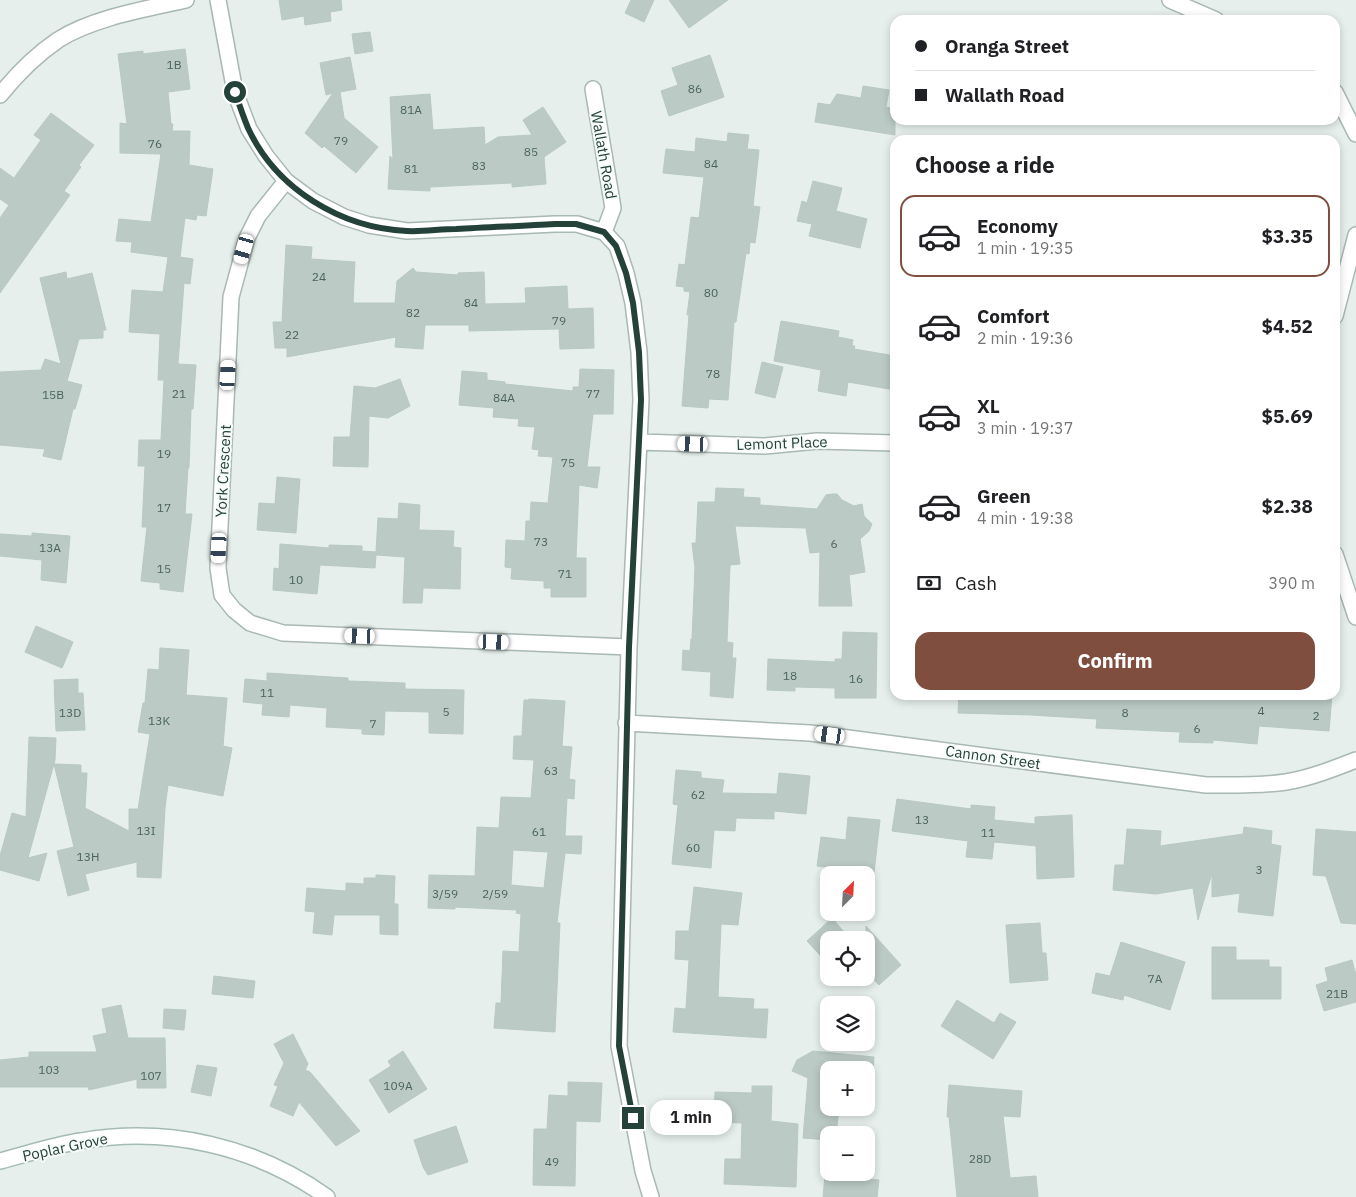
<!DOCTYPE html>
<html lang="en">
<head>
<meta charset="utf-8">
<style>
	:root { --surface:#fff; --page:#f6f6f6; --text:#202124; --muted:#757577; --line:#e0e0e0; --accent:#7f4e3f }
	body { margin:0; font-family:"IBM Plex Sans",sans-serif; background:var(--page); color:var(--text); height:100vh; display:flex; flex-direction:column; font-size:19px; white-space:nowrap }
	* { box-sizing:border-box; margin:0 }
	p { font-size:16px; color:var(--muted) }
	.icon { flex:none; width:28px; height:28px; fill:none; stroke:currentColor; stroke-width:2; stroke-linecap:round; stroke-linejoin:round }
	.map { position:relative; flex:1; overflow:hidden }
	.drawer { position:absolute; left:890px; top:135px; width:450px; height:565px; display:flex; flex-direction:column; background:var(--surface); border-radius:15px; box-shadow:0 2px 8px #0003 }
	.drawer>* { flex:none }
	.hud { position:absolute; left:890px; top:15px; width:450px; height:110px; border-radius:15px; box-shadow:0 2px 8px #0003; display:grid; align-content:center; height:110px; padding:0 25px; background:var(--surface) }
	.needle { width:32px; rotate:24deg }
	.fabs { position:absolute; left:820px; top:866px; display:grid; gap:10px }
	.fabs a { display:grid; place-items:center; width:55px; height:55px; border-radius:10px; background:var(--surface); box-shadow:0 2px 8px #0003; font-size:25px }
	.end { position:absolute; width:22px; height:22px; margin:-11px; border:6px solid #24423a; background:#fff; box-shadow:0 0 0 2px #fff }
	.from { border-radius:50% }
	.bubble { position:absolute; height:35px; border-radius:15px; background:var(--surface); box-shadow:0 2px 8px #0003; font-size:16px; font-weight:700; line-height:35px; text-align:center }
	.car { position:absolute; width:15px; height:30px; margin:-15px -8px; border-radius:6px; box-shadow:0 0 4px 1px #0007; background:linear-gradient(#fff 24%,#345 0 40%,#fff 0 76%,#345 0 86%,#fff 0) }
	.hud b { display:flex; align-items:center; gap:18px; height:48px; font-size:19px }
	.hud b+b { border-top:1px solid var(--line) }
	.hud i { width:12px; height:12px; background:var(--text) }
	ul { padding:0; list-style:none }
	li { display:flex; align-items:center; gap:15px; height:82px; margin:0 10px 8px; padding:0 15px; border:2px solid transparent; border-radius:15px }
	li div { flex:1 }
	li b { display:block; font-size:19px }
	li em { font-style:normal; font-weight:700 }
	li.on { border-color:var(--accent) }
	li>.icon { width:45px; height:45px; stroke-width:1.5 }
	h2 { padding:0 25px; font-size:22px; line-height:60px }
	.pay { display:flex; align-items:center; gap:12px; height:55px; padding:0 25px; font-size:19px }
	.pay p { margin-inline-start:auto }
	.primary-button { display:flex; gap:10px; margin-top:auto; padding:10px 25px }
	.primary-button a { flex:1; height:58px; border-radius:15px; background:var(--accent); color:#fff; font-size:20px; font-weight:700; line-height:58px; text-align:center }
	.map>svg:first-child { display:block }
</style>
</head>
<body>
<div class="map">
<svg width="1356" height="1197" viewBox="0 0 1356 1197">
	<rect width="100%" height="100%" fill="#e6efeb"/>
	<path fill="#bbcac4" stroke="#b8c9c2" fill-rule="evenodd" d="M279,0H341L342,10L330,12L331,21L305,25L304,16L282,20Z
		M631,0H654L644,22L625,13Z
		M669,0H728L689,28Z
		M370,32L373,51L355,54L352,34Z
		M185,49L190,89L168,92L171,124H173L172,131H190L189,165L213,169L206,216L197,215L196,220L185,218L180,257L193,259L190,284L184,283L178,364L196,365L193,409H191L189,468H188L185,514H192L183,592L160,589V583L141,581L147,527H142L145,466H138L139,440H161L164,380H158L160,334L129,332L132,290L163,292L168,257L131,252L132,242L116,241L119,219L151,222L161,154L120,153V123L127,124L118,54L143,51V54Z
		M710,55L724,97L669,116L661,91L678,85L672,68Z
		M350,57L356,89L340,92L344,118L378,147L356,173L324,146L322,148L305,133L333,93L326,95L320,63Z
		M863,86L889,90L886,107L895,109V135L815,122L818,103L830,105L837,94L861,98Z
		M430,94L433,130L484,127L485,145L498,137L532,135L523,120L543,107L566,142L544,157L546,184L512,187V183L430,187V191L388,189L390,156L393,160L390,97Z
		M51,113L94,145L79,165L81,167L64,191L70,195L0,293V218L9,205L0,199V168L14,178L41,140L34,135Z
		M728,133L749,135L747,149L759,150L753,206L760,207L755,243L750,242L749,254L746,253L736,322H734L728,400L709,399L708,408L682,406L689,315H687L690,292L684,291V287L676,286L679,264L685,265L691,217L699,218L704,177L663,173L666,149L695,152L696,138L727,142Z
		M813,181L842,188L836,211L867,219L860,248L809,236L812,224L797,221L802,201L807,203Z
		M286,245L312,247L311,259L355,262L353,303H395L397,281L413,268L416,272L458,275V273L484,272L485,304L526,303L525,288L567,286L568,309L593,308L594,348L560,349L559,329L469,331V325H425L423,349L395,347L396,337L287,357V348H275L273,322H282Z
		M66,272L67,279L92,273L106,330H103V338L79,339L67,381L82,385L75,409H73L61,460L43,456L45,449L0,445V372L41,370L45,359L61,364L40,278Z
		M781,321L839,331L838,337L853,340L852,346H855L854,349L895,356V390L848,382L846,396L818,391L821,370L774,361Z
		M762,362L783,367L775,398L755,393Z
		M580,369L614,370L613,414H593L587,467H600L597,488L579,485L576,558H586V597H551V588H544V581L511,579L512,568L505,567L506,540L525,541L526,521H530L531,502L548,503L553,457L538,456L539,450L532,449L535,427L518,426L519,419L493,417L494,408L459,405L462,371L487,373V380L505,382V384L573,391V387H579Z
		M400,379L410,406L388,418L369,416L368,467L333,466L334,437H350L354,386L375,388Z
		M277,477L300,479L296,533L257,530L259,503L275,504Z
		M716,488L744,489L743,497L760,498V505L817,509L826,495L832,494H837L842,500L854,506L862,504L864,516L872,524L869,531L860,539L865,572L849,575L852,606H819L820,552L810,553L806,528L735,526L740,564L730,565L727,642L733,643L732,658H736L733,698L710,696L711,672L682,670L683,650L690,651L691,639H692L695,568L692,543H696L698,502H715Z
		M399,503L420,505L419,530L454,531L453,547L461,548L460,589L423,588L422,603H403L405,557L376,555L375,568L320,565L317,594L273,590L274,568L279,569L280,544L329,548V545L362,546V551L376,552L378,518L398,519Z
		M32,533L70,536L66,583L41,580L42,560L0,556V534L32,536Z
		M36,626L73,642L62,668L25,652Z
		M843,632L877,633L876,698H835V688L795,687V691L767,690L768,659L835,662V659H842Z
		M160,648L189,650L186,695L227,698L223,746L232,748L223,796L168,785L165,808L161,878L137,877V862L85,874L89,890L68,896L57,851L74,847L54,764L81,765V773H87L85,808L129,831V809H138L150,734L138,732L143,703H145L148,669L159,670Z
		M267,673L348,678V681L405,683V689L464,690L463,734L429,733V712L385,711L384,735L362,734V729L326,727L327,708L290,705L289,717L262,715L263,704L243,702L245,679L267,681Z
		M78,679V693H83L85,730L56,731L54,680Z
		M959,695L1139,696L1332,695L1329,731L1259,726L1257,744L1213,740V743L1179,742L1180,732L1096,728L1097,719L1031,715L958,713Z
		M529,699L565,701L562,746L572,747L569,779L575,780L574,799L567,798L565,836H582L581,854L565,853L557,923H560L555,1032L494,1028L496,1003H501L503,951L519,952L521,914L516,913L517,910L455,907V909L428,908L429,875L475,876L477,827L499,828L501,797L531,798L534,760L513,759L514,736H522L524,700H528ZM513,850L548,852L544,888L511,885Z
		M29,737L56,738L55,760L28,858L47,853L39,881L0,870V856L12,813L26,817Z
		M676,770L701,772V778L724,780L722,793L777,794L779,773L810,776L806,814L774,811V819L736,818L735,831L714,830L711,868L672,864L678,805L673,804Z
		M897,799L971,809V805L995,807L994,820L1035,824V817L1072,815L1074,877L1037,879L1036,846L994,842L992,859L966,857L968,841L892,831Z
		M848,817L880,820L874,873L817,866L821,837L846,840Z
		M1244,827L1272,831L1271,844L1281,846L1273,916L1238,912L1240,893L1212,897V873L1198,920L1193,888L1156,894L1113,890L1115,865H1124L1127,829L1161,831L1160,846L1243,834Z
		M1316,829L1356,832V924L1341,923L1326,876L1313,875Z
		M376,875L395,876L394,904H398V935L380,934V915H334L332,935L313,933L315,912L305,911L307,888L346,891V883L364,884V878H376Z
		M694,887L742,893L738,925L721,924L718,997L754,999L753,1009H768L766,1038L673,1032L675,1008L686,1009L689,960L675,959L676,931H689Z
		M832,918L851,940H829V965L807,941Z
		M1040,923L1042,953H1046L1048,980L1010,983L1006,925Z
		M866,926L901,965L879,985L866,971Z
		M1121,942L1185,962L1170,1010L1124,995L1123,1000L1092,993L1096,973L1110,976Z
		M1212,947H1236V960H1269V967H1281V999H1212Z
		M1352,960L1356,975V1002L1324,1011L1316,985L1328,981L1325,968Z
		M214,976L255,981L253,998L212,994Z
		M957,1000L994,1023L1000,1013L1016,1022L993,1059L941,1026Z
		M121,1005L128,1038H165L166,1088H137V1079L89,1090L88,1087H0V1060L29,1057V1052H97L93,1036L107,1033L102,1009Z
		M164,1009L186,1010L184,1030L163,1028Z
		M293,1034L308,1064L305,1070L310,1072L360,1131L336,1146L299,1102L293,1116L270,1106L278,1086L274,1085L284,1063L274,1044Z
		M403,1051L427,1089L389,1113L369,1080L391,1066L388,1061Z
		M813,1051L874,1057L873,1070H829V1108H839L836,1135H829V1140L803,1138L808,1078L792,1071L797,1060Z
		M197,1065L217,1068L211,1096L191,1092Z
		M568,1082L602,1083L600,1122L576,1121L575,1186L533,1185L534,1129H547L549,1095L568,1096Z
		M949,1085L1022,1091L1020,1117L1003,1116L1010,1178L1036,1176L1038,1197H957L949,1117H947Z
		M752,1086H772L771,1121L798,1124L796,1187L724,1184L725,1159H741L742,1123L714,1122L715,1092L752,1093Z
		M456,1126L468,1162L428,1175L423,1167L414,1140Z
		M825,1175L879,1180L877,1197H823Z"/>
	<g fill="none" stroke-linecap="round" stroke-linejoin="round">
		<g stroke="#a8b8b2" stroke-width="18">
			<path id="street" d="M218,0L235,92L249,129L266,156L286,181L313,201L344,217L369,225L407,231L555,224H577L604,232
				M1170,0L1216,20
				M593,89L613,208L604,232L617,246L626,273L633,303L639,352L641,400L629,647L619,1046L643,1171L651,1197
				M1335,92L1356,134
				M0,95C17,74 36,55 58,40C92,18 146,9 186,0
				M286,181L258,216L247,238L231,297L218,568L222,595L234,610L250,623L283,633L629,647
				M1335,316L1356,235
				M640,442L765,446L817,441L895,443
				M1335,554L1356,617
				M626,723L810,733L1206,785C1233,785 1259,786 1286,782C1310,778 1333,769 1356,760"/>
		</g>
		<g stroke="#a4bbb3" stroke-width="18">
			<path id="secondary" d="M0,1161C27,1154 54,1145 81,1141C168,1126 255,1146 327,1197"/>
		</g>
		<use href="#street" stroke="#fff" stroke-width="15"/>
		<use href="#secondary" stroke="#fff" stroke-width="15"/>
	</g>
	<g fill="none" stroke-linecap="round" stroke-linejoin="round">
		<path stroke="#24423a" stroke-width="6" d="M235,92C239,104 243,116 248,128C276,189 341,228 407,231C423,232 440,229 456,229C489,227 522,226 555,224H576L604,232L616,246L626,273L633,303L639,352L641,400L629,647L619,1046L633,1118"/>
	</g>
	<g text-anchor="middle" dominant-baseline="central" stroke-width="4" stroke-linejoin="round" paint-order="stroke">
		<g font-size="12" fill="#4a645c">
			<text x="174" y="64">1B</text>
			<text x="695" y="88">86</text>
			<text x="411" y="109">81A</text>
			<text x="341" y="140">79</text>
			<text x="155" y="143">76</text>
			<text x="531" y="151">85</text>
			<text x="711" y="163">84</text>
			<text x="479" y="165">83</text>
			<text x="411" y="168">81</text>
			<text x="319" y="276">24</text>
			<text x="711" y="292">80</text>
			<text x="471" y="302">84</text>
			<text x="413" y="312">82</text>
			<text x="559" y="320">79</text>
			<text x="292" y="334">22</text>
			<text x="713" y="373">78</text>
			<text x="179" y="393">21</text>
			<text x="593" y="393">77</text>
			<text x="53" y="394">15B</text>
			<text x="504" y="397">84A</text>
			<text x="164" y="453">19</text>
			<text x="568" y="462">75</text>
			<text x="164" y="507">17</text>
			<text x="541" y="541">73</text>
			<text x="834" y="543">6</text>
			<text x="50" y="547">13A</text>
			<text x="164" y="568">15</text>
			<text x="565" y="573">71</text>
			<text x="296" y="579">10</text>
			<text x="790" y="675">18</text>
			<text x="856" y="678">16</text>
			<text x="267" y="692">11</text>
			<text x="1261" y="710">4</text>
			<text x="446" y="711">5</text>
			<text x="70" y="712">13D</text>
			<text x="1125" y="712">8</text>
			<text x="1316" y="715">2</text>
			<text x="159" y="720">13K</text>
			<text x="373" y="723">7</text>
			<text x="1197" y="728">6</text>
			<text x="551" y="770">63</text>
			<text x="698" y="794">62</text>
			<text x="922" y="819">13</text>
			<text x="146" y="830">13I</text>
			<text x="539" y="831">61</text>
			<text x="988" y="832">11</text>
			<text x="693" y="847">60</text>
			<text x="88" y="856">13H</text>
			<text x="1259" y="869">3</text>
			<text x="445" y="893">3/59</text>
			<text x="495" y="893">2/59</text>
			<text x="1155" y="978">7A</text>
			<text x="1337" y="993">21B</text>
			<text x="49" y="1069">103</text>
			<text x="151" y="1075">107</text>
			<text x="398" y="1085">109A</text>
			<text x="980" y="1158">28D</text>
			<text x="552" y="1161">49</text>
		</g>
		<g font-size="15" fill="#24423a" stroke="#f7fbf9">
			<text transform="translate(604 155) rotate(80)">Wallath Road</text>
			<text transform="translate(782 443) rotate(-2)">Lemont Place</text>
			<text transform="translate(223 471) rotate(-87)">York Crescent</text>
			<text transform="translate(993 757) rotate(8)">Cannon Street</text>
			<text transform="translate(65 1147) rotate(-12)">Poplar Grove</text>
		</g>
	</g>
</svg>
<div class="fabs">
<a><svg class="needle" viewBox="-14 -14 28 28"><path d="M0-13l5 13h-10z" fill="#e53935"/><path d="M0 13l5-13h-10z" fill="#757577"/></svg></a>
<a><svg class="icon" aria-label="locate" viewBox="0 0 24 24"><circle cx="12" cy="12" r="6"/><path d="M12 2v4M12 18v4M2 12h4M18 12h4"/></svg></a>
<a><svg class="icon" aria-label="layers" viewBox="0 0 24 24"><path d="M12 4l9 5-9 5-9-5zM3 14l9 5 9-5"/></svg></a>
<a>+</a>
<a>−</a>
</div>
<i class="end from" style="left:235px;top:92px"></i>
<i class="end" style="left:633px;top:1118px"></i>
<div class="bubble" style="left:650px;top:1100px;width:82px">1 min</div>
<i class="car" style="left:244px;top:249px;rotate:196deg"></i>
<i class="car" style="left:228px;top:375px;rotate:3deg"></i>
<i class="car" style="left:693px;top:444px;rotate:272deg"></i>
<i class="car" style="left:219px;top:548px;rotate:183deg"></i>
<i class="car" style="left:360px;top:636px;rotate:272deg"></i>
<i class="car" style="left:494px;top:642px;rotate:92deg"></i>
<i class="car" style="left:830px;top:735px;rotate:278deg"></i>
<div class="hud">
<b><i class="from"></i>Oranga Street</b>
<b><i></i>Wallath Road</b>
</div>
<section class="drawer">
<h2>Choose a ride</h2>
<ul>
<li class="on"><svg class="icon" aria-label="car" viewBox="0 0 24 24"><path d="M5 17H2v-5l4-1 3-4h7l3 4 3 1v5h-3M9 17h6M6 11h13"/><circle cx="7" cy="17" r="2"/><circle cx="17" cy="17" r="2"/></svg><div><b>Economy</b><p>1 min · 19:35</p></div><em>$3.35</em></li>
<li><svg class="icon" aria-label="car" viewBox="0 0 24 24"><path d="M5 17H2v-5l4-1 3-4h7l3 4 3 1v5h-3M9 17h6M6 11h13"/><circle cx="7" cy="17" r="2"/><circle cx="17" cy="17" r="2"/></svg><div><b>Comfort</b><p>2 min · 19:36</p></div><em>$4.52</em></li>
<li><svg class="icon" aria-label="car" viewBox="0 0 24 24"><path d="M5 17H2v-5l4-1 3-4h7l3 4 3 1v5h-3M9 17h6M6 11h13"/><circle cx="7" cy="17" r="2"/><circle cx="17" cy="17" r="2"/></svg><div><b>XL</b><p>3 min · 19:37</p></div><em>$5.69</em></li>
<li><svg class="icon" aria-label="car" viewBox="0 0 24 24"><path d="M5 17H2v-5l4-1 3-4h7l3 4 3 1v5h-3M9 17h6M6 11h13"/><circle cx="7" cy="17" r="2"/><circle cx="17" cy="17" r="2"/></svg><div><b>Green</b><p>4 min · 19:38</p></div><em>$2.38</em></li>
</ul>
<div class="pay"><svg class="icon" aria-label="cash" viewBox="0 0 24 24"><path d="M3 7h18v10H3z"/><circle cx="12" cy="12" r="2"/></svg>Cash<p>390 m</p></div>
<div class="primary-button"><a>Confirm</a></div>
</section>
</div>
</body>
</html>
